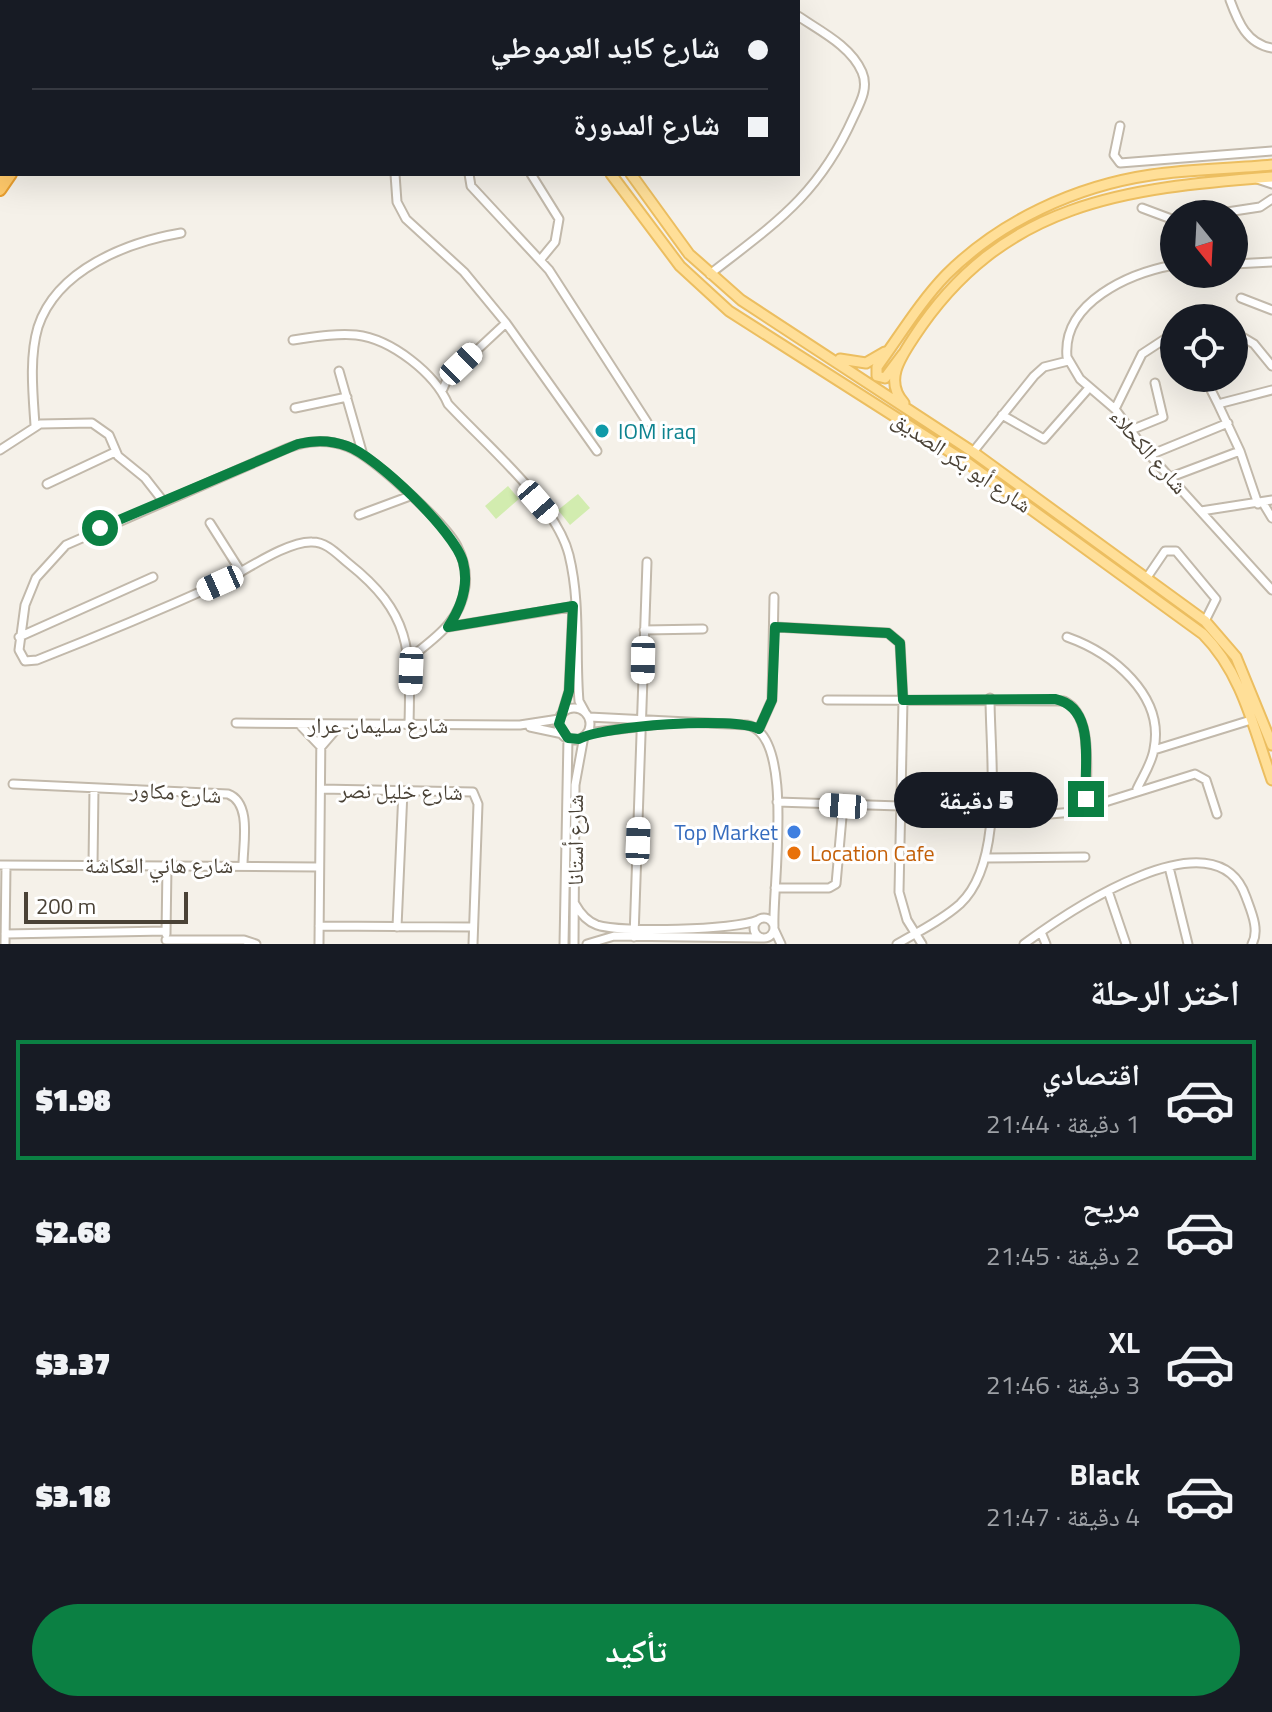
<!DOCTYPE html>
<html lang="ar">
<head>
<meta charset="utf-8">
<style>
	:root { --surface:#171b24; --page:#20242c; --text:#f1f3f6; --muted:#9ea1a6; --line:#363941; --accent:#0b8043 }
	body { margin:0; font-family:"Titillium Web","Noto Naskh Arabic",sans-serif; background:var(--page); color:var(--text); direction:rtl; height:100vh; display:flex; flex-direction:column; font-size:30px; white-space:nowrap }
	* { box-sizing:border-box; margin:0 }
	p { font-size:26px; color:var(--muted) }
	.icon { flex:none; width:44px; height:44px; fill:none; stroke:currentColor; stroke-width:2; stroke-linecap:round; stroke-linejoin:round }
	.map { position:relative; height:944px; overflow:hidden; direction:ltr }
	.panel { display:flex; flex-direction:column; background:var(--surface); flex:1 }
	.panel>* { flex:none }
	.hud { position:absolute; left:0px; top:0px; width:800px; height:176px; box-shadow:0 8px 32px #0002; direction:rtl; display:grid; align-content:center; height:176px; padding:0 32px; background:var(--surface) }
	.needle { width:52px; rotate:162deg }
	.tools { position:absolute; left:1160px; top:200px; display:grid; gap:16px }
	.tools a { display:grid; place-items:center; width:88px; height:88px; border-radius:50%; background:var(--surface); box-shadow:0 8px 32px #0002; font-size:40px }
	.scale { position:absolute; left:24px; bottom:20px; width:164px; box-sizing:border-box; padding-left:8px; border:4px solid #4a4236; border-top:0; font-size:22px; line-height:28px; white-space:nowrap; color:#4a4236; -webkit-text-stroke:6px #fff; paint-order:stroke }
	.end { position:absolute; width:36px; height:36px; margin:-18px; border:10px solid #0b8043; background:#fff; box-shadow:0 0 0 4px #fff }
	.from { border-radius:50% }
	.bubble { position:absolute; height:56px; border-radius:28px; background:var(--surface); box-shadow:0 8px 32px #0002; font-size:26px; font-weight:800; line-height:56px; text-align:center; direction:rtl }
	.car { position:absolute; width:24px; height:48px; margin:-24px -12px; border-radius:10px; box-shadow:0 0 6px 2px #0007; background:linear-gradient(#fff 24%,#345 0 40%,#fff 0 76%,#345 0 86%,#fff 0) }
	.hud b { display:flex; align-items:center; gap:28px; height:76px; font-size:30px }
	.hud b+b { border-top:2px solid var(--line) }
	.hud i { width:20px; height:20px; background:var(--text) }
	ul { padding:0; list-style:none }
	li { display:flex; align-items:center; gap:24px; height:120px; margin:0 16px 12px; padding:0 16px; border:4px solid transparent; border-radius:0px }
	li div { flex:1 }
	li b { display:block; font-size:30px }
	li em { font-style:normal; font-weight:800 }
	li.active { border-color:var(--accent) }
	li>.icon { width:72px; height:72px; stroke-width:1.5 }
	h2 { padding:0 32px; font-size:36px; line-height:96px }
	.button { display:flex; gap:16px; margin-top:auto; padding:16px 32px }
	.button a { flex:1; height:92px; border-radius:48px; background:var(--accent); color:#fff; font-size:32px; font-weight:800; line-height:92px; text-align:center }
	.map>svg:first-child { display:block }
</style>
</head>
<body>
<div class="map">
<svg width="1272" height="944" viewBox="0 0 1272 944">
	<rect width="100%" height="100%" fill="#f5f1e9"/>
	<path fill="#d2ecaf" d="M508,486L519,499L496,519L485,506Z
		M578,494L590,508L570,525L558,510Z"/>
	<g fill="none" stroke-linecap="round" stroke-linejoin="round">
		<g stroke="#c2b9ab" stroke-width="11">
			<path id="minor" d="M720,0L725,2
				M780,0L782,2
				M1230,0C1238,22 1247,44 1272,48
				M762,2L766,0
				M1120,126L1114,155L1120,163L1272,151
				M395,174L397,202L406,219L464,272L506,323
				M469,174L471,186L549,270L647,422
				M531,174L559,219L555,242L541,259
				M1257,179L1272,184
				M1142,208L1174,220
				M1214,214L1260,207L1272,199
				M1234,264L1272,262
				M1174,265C1130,273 1062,302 1067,357L1080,379L1115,409L1146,451L1272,590
				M710,274C774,224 818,196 853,118C860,103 869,88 862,72C851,46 820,31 798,16
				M1241,298L1272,310
				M1234,332L1254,344L1272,366
				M293,340C314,337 336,333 356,335C392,339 435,374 448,404C485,444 556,503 569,555C581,604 575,653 579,701L585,712
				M339,371L363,455
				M1205,378L1218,404L1272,390
				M443,389L448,377L506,323L597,451
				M1218,404L1240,451L1258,504
				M295,408L347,397
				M1115,409L1142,354L1174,333
				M1002,415L1044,439L1088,389
				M35,425C33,395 29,357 38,327C57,269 128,242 181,233
				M1131,430L1163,417L1155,383
				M0,450L40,424L92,423L109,435L118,456L145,478L163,501
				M973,452L1034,376L1044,367L1068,361
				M1150,455L1228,423
				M1171,477L1240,451
				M47,484L115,452
				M1263,503L1272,518
				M1201,511L1272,500
				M359,515L410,496
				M210,523L241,572
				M1148,576L1165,551H1176L1216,599L1205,621
				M448,627L576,606
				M775,627L888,633L900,643L903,700L899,892L907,920L922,944
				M644,630L703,629
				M19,637L153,577
				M1067,637C1112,653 1165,695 1154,749C1152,763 1143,776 1137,789
				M827,700L1064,701C1096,716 1084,778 1087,809
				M558 724a16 16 0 1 1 32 0a16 16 0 1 1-32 0Z
				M562,714L569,691L573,605
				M589,717L747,725C796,734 772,888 774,926
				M236,723L520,725L559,719
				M409,724C411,649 411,613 348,563C337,554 327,542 312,542C286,541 242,573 218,584C158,611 98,636 37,660L25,661L19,650L25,605L36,578L66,545L288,448C308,440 328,439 348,447C372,456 445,523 457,546C463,558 467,573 465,587C460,622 436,637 410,658
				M300,725L321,747L340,725
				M530,727L563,734
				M759,729L772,700L774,597
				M587,733L669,723
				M1154,750L1251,720
				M13,784L228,794C252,803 243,844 243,865
				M321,789L473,792L478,804L473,944
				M777,802L900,806
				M989,813L1039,815L1073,812L1195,774L1206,780L1217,814
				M986,858L1085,857
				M0,865L318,867
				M93,865L94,788
				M1169,867L1188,944
				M775,888H829L836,884L843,806
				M1108,891L1126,944
				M575,904C580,913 586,921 597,925C621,933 735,930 758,920
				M754 928a10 10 0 1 1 20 0a10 10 0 1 1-20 0Z
				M319,926L473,927
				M397,927L403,791
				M774,929L781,944
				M1041,932L1046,944
				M5,934L166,931
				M166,934L167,866
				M634,937L647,562
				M166,940H244L256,944
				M5,944L6,866
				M319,944L321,725
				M564,944L568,738
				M574,944L575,785L584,736
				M587,944L614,936L761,938
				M897,944C918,932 942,920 960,904C1005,862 990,755 990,698
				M1024,944C1066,913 1216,810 1246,897C1251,911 1260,930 1252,944"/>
		</g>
		<g stroke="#ecbe60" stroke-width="13">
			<path id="major" d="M271,0L274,2
				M293,0L295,2
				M169,2L172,0
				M191,2L194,0
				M0,127L2,126
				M611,174L680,266L729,311L966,462L1203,634C1242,673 1254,729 1272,780
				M631,174L689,254L741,300L973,452L1205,621L1236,657L1272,745
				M903,354L885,378L877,376V367C899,337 920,302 946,275C1000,221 1076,186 1151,175C1191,169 1232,169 1272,165
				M840,359L866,363L885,352
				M904,403C884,381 900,358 914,337C1002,202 1125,188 1272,177"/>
		</g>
		<g stroke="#e89f30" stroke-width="14">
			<path id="highway" d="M0,52L2,53
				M0,68L2,71
				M0,106L2,102
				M0,146L2,149
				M0,176L2,173
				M0,190L11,174"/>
		</g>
		<use href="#minor" stroke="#fff" stroke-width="7"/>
		<use href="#major" stroke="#ffdf98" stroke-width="9"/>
		<use href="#highway" stroke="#ffc96a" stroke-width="10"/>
	</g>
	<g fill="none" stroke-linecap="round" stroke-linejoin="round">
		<path stroke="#0b8043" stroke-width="10" d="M100,528L298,444C314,440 331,440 347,446C376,456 455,532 463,562C469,585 461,608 448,627L573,606L569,691L559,724L568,738L579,739C602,726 734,716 759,729L772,700L775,627L888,633L900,643L903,700L1055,699C1098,708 1083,767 1086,799"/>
	</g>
	<circle fill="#0f9aa8" stroke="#fff" stroke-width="3" cx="602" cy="431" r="8"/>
	<circle fill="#3f7fe0" stroke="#fff" stroke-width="3" cx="794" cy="832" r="8"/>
	<circle fill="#e8710a" stroke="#fff" stroke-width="3" cx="794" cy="853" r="8"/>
	<g text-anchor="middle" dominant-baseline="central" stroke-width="6" stroke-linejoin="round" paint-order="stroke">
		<g font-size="22" fill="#0d838f" stroke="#fff" text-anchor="start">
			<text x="618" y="431">IOM iraq</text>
		</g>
		<g font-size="22" fill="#4a4236" stroke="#fff">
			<text transform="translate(1149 451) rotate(49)">شارع الكحلاء</text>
			<text transform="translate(962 462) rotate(34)">شارع أبو بكر الصديق</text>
			<text x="378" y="725">شارع سليمان عرار</text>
			<text transform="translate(401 791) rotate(1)">شارع خليل نصر</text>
			<text transform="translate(176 792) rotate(4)">شارع مكاور</text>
			<text transform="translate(575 840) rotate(-90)">شارع أستانا</text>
			<text x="159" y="865">شارع هاني العكاشة</text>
		</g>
		<g font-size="22" fill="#366cbe" stroke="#fff" text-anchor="end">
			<text x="778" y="832">Top Market</text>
		</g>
		<g font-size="22" fill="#c56008" stroke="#fff" text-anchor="start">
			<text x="810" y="853">Location Cafe</text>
		</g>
	</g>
</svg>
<div class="tools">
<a><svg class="needle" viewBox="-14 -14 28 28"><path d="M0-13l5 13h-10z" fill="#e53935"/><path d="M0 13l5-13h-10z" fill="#9ea1a6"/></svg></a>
<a><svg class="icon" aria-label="locate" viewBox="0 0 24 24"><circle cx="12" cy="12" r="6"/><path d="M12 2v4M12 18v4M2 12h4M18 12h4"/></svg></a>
</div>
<div class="scale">200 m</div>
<i class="end from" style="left:100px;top:528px"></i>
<i class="end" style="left:1086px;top:799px"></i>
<div class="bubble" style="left:894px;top:772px;width:164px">5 دقيقة</div>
<i class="car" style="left:461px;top:364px;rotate:46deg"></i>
<i class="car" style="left:538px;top:502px;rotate:139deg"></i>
<i class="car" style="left:220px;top:583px;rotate:246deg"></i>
<i class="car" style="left:643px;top:660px;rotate:181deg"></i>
<i class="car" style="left:411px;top:671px;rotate:182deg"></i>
<i class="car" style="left:843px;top:806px;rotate:274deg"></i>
<i class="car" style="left:638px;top:841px;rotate:2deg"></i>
<div class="hud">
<b><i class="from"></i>شارع كايد العرموطي</b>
<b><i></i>شارع المدورة</b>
</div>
</div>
<section class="panel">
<h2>اختر الرحلة</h2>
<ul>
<li class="active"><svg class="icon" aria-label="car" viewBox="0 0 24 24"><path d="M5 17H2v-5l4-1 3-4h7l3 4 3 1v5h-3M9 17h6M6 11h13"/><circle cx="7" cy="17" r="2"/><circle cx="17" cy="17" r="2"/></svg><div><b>اقتصادي</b><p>1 دقيقة · 21:44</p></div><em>$1.98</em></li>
<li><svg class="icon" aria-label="car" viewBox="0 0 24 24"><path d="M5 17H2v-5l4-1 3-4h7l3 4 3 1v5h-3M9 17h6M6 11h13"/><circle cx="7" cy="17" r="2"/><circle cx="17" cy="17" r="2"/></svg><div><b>مريح</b><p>2 دقيقة · 21:45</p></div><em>$2.68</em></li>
<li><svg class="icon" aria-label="car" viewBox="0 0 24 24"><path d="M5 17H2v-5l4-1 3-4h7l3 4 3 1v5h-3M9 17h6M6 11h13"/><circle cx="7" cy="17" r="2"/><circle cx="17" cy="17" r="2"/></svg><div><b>XL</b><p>3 دقيقة · 21:46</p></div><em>$3.37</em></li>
<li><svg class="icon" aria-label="car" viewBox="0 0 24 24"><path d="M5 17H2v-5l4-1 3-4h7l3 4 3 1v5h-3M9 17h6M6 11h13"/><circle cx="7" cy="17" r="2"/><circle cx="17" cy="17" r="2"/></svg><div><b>Black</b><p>4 دقيقة · 21:47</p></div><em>$3.18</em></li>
</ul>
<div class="button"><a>تأكيد</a></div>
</section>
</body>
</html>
